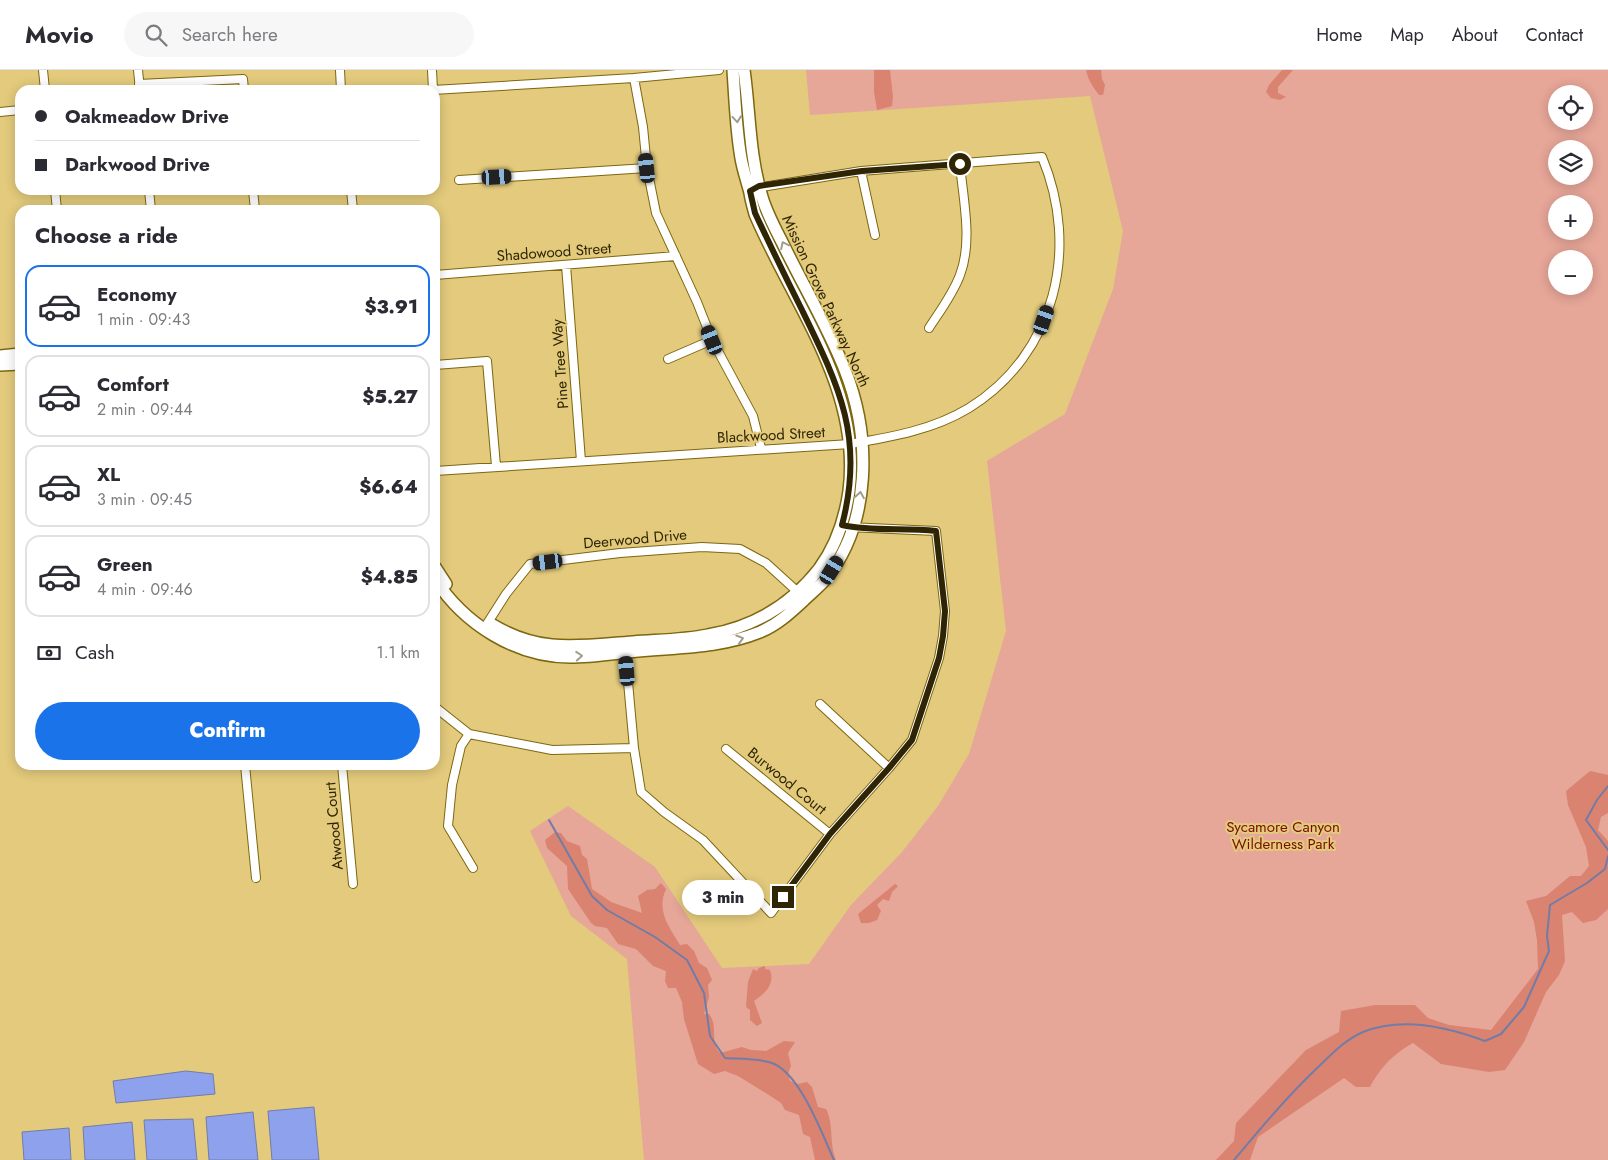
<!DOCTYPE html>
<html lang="en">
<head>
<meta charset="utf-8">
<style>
	:root { --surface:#fff; --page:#f7f7f7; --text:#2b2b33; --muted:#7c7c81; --line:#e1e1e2; --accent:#1a73e8 }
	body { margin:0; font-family:Jost,sans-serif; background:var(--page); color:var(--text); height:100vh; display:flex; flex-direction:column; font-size:19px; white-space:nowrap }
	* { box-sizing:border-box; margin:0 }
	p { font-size:16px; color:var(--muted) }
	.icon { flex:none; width:28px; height:28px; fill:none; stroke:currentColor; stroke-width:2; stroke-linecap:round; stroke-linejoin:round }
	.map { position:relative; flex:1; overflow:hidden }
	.sheet { position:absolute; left:15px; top:135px; width:425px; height:565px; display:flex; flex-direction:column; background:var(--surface); border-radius:15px; box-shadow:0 2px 12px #0003 }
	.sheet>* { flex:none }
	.hud { position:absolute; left:15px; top:15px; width:425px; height:110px; border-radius:15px; box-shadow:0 2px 12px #0003; display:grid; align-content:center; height:110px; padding:0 20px; background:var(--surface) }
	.controls { position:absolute; left:1548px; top:15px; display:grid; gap:10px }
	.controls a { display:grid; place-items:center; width:45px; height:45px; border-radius:50%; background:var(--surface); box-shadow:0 2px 12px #0003; font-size:25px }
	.end { position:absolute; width:22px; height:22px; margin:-11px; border:6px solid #2f2504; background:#fff; box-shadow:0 0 0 2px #fff }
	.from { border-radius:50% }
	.bubble { position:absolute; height:35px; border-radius:18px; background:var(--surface); box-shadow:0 2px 12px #0003; font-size:16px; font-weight:800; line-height:35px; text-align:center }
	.car { position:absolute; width:15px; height:30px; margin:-15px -8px; border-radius:6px; box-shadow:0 0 4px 1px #0007; background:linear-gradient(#222 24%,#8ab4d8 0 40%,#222 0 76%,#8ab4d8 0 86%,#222 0) }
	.hud b { display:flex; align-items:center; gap:18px; height:48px; font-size:19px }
	.hud b+b { border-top:1px solid var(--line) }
	.hud i { width:12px; height:12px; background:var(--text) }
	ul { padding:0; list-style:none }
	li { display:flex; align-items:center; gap:15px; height:82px; margin:0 10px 8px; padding:0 10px; border:2px solid var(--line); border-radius:15px }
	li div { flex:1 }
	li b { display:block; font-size:19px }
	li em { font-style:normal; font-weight:800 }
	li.selected { border-color:var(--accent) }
	li>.icon { width:45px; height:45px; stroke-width:1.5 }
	h2 { padding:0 20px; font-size:22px; line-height:60px }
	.pay { display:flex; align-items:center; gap:12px; height:55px; padding:0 20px; font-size:19px }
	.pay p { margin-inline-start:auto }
	.action { display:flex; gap:10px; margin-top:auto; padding:10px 20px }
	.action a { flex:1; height:58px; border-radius:30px; background:var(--accent); color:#fff; font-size:20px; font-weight:800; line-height:58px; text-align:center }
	header { display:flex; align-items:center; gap:30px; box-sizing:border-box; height:70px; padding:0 25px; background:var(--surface); border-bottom:1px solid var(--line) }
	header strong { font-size:24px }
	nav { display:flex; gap:28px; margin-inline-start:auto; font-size:18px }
	.search { width:350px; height:45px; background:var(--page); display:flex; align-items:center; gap:12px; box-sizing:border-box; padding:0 18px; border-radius:28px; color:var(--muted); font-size:19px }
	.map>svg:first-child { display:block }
</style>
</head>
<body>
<header>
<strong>Movio</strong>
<div class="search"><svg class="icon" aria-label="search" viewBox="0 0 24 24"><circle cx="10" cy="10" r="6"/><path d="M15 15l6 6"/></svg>Search here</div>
<nav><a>Home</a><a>Map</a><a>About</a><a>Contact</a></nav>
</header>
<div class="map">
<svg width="1608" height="1090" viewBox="0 0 1608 1090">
	<rect width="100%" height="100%" fill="#e3ca7c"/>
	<path fill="#e6a698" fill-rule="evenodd" d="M806,0H1608V1090H644L627,889L571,846L530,761L568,736L655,797L722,898L809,894L851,835L902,782L938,736L969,684L1006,561L987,391L1065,344L1113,219L1123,161L1090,26L810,45ZM1556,24H1584V51H1556ZM1556,79H1584V106H1556ZM1556,134H1584V161H1556ZM1556,189H1584V216H1556ZM623,842L618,874L607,857L591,853L586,845Z"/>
	<path fill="#da8371" d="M874,0H890L893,27L892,36L877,40L874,22Z
		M1086,0H1101L1102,9L1105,15L1103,25H1099C1093,17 1088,10 1086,0Z
		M1282,0H1293L1278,17V23L1286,27L1280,30L1271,28L1266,22L1269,15Z
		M1590,701L1608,705V743L1601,747L1598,760L1608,771V839L1596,850L1583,853L1572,842L1562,845L1565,891L1559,905L1546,922L1524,972L1505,1000L1489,1002L1441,994L1413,973C1392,985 1381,997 1370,1017H1356L1344,1008L1258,1067L1250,1090H1216L1234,1071L1236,1053L1306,980L1339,962L1341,941L1375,935H1415L1428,948L1449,955L1491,960L1538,899L1537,870L1534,852L1526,831L1546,826L1570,806H1581L1589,796L1586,777L1568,735L1566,721Z
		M555,762L561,763L567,771L580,776L582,785L587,789L592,819L611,832L642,843L638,826L647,820L655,819L661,813L666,819C656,841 669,857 680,875L687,874L694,881L699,893L707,898L712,910L708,915L709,927L704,944H709C719,957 709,971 720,983L742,977L751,980L766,981L784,971L795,972L788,983L791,996L788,1004L790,1011L798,1014L807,1012L812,1017L818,1037L826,1039C834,1054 829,1074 836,1090H815L810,1067L803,1064L799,1045L785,1040L781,1033L772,1027L738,1006L725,1001L714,1004L698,994L684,949L682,932L676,918H668L665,911L666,901L653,896L636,879L618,874L607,858L595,856L591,853L568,819L567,796L547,778L545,770Z
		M895,814L898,816L892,822L889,831L883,829L877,835L881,841L877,850L869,853H861L858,844Z
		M765,896V899L770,900C775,914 766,923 754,931L762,953L757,956L750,950V940L746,937L748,912L753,899L757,901L759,898Z"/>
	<path fill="#8ea1ec" stroke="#727ca6" d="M186,1001L213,1004L215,1024L116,1033L113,1011Z
		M314,1037L319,1090H272L268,1041Z
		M253,1042L258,1090H209L206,1047Z
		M193,1049L197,1090H147L144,1050Z
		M132,1052L135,1090H85L83,1057Z
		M69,1058L71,1090H24L22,1062Z"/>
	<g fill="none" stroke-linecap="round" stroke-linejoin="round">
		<path stroke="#727ca6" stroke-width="2" d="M1608,716L1597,730L1586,750L1608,780
			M549,750L592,826L607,840L655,867L687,890L704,923L710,966L725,988C739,989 757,988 772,993C800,1003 822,1064 834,1090
			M1234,1090C1260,1059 1286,1028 1315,1000C1330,986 1344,970 1363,962C1402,946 1448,957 1485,971L1501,964L1524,937L1536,910L1549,881L1547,866L1550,835L1587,813L1605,799L1608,786"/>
		<g stroke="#7d670f" stroke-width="10">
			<path id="street" d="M43,0L45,20
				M138,0L140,20
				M340,0L341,20
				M432,0L433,20
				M634,8L643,57L647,98L656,143L697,232L712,270L753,346L761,378
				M139,14L243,9L244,20
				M433,20L634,8L719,0
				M0,42L20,40
				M861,101L875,165
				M459,110L647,98
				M55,120L57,140
				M149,120L151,140
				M253,120L255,140
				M351,120L353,140
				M566,195L581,391
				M435,205L676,186
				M929,258C940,241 953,224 960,205C973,171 963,129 960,94
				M668,289L712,270
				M435,295L487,291L496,396
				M435,401L850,374C891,367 933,360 969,338C1056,284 1080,178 1042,87L861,101L756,118
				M485,557L506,524L530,494L620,483L702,477L740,479L766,493L800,524
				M625,579L634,678L641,722L664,742L703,770L771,843L830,764L889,698L912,670L939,588L943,566L945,541L936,461L848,457
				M820,634L889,698
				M435,637L469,664L552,680L634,678
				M469,664L461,676L452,715L448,756L473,798
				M726,679L830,764
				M245,695L256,808
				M342,695L353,814"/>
		</g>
		<g stroke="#7d670f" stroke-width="14">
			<path id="secondary" d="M0,286L20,284
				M0,295L20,294
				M435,497L446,514
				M435,509C464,554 516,587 570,587C590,587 610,584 629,582C673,577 718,579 760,562C777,555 790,543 803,531C810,524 818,518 825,510C872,452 871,366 845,300C828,257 804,217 784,176C776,160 767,144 762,127C749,85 750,42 744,0
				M491,554C541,584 578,576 633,572C658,570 683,570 708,565C754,557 790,536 819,499C836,476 845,449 849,421C862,318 793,234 755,144C753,137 751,130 750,123C747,111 743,100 741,88C736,60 735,29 733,0"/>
		</g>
		<use href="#street" stroke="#fff" stroke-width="8"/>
		<use href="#secondary" stroke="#fff" stroke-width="11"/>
	</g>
	<defs><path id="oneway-chevron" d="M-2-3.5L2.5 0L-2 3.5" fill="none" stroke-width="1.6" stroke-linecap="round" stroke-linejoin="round" transform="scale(1.25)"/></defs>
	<g stroke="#a19d8e">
		<use href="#oneway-chevron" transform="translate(737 49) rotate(85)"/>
		<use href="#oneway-chevron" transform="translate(784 175) rotate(-116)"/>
		<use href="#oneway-chevron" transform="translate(860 425) rotate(-81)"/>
		<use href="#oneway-chevron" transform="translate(740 569) rotate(-17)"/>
		<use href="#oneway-chevron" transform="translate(579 586) rotate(-4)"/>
	</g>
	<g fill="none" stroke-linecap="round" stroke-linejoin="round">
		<path stroke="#2f2504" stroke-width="6" d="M783,827L830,764L889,698L912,670L939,588L943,566L945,541L936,461C905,457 873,462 842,455C865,368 839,316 802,240C786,208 770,175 755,143L750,121L759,116L862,101L960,94"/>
	</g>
	<g text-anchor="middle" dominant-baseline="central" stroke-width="4" stroke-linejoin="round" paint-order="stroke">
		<g font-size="15" fill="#2f2504" stroke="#e3ca7c">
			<text transform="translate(554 182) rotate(-4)">Shadowood Street</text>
			<text transform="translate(826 231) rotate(65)">Mission Grove Parkway North</text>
			<text transform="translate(560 294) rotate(-94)">Pine Tree Way</text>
			<text transform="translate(771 365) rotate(-3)">Blackwood Street</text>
			<text transform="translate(635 469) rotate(-5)">Deerwood Drive</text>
			<text transform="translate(787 711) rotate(39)">Burwood Court</text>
			<text transform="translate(334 756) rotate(-95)">Atwood Court</text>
		</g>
		<g font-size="15" fill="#790f00" stroke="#e3ca7c">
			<text x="1283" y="757">Sycamore Canyon<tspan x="1283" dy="17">Wilderness Park</tspan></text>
		</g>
	</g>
</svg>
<div class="controls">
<a><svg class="icon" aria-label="locate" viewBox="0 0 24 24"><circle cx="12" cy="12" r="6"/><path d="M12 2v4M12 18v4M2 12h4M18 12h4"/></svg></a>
<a><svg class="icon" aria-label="layers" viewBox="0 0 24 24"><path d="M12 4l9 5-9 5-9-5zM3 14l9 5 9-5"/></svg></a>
<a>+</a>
<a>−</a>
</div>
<i class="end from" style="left:960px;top:94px"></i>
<i class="end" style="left:783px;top:827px"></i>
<div class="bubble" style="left:682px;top:810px;width:82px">3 min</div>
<i class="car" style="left:647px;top:98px;rotate:354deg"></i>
<i class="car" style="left:497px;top:107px;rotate:87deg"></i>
<i class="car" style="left:1044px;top:250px;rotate:19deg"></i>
<i class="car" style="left:712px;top:270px;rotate:338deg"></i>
<i class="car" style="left:548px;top:492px;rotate:263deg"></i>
<i class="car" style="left:832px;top:500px;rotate:31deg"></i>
<i class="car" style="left:627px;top:601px;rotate:355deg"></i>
<div class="hud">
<b><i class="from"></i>Oakmeadow Drive</b>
<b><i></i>Darkwood Drive</b>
</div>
<section class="sheet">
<h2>Choose a ride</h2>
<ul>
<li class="selected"><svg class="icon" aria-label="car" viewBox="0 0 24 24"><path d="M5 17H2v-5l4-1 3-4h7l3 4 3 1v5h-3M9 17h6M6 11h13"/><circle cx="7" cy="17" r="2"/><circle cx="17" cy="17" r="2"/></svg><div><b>Economy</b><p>1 min · 09:43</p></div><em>$3.91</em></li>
<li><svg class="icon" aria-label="car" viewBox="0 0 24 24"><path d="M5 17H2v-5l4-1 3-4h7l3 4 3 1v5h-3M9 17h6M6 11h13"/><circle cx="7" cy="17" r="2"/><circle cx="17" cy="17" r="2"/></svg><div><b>Comfort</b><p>2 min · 09:44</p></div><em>$5.27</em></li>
<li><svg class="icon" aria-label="car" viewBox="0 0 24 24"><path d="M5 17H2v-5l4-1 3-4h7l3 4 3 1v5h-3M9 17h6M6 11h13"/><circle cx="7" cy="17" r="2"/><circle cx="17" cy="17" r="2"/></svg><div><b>XL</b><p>3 min · 09:45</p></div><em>$6.64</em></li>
<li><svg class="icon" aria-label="car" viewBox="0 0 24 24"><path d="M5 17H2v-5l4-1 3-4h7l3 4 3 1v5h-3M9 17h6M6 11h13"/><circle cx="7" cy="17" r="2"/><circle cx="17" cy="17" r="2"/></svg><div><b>Green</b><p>4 min · 09:46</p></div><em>$4.85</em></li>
</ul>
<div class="pay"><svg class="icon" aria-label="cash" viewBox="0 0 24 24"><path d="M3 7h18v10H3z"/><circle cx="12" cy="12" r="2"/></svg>Cash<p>1.1 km</p></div>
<div class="action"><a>Confirm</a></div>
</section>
</div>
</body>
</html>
